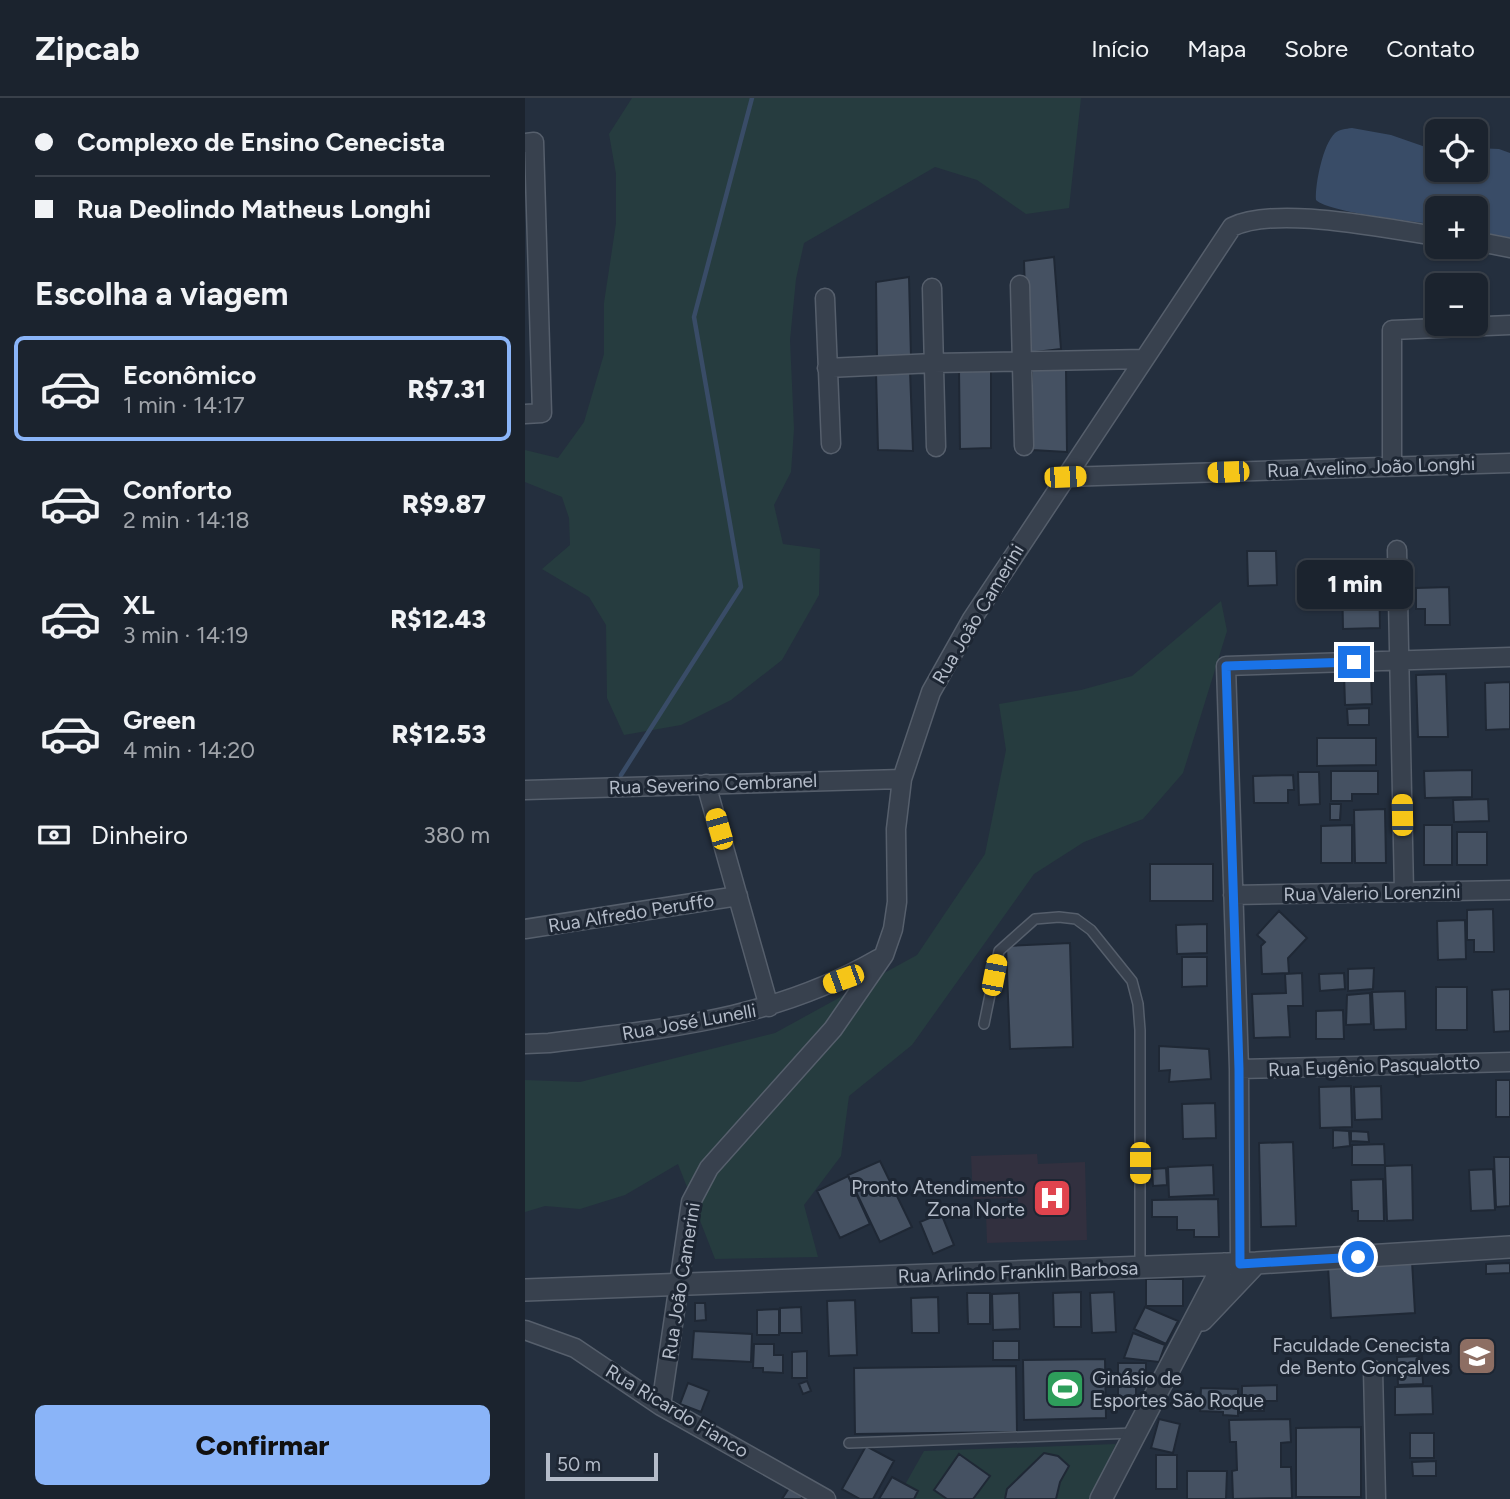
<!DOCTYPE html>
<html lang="pt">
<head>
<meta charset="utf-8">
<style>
	:root { --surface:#1b232e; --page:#282f3a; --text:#f1f3f6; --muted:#a0a4aa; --line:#39404a; --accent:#8ab4f8 }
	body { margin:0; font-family:Figtree,sans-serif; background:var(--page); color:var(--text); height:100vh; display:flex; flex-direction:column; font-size:26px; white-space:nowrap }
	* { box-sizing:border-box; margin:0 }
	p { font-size:23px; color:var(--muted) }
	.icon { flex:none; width:38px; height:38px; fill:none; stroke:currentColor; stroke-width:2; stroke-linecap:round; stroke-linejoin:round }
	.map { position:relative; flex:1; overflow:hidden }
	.sheet { display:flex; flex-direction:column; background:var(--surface); width:525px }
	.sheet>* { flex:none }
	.banner { display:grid; align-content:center; height:154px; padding:0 35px; background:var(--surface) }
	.controls { position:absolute; left:900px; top:21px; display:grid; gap:14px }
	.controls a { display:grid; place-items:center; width:63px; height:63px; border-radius:10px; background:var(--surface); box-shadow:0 2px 5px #0004,0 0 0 2px var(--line); font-size:35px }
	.scale { position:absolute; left:21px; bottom:18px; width:112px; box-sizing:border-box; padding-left:7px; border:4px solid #b4bcc9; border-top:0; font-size:19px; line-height:24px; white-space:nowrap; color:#b4bcc9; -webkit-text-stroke:5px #1d2633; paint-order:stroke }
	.end { position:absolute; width:32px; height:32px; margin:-16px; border:9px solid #1a73e8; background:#fff; box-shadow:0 0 0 4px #fff }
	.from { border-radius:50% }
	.bubble { position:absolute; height:49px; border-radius:10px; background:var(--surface); box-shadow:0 2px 5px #0004,0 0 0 2px var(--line); font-size:23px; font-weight:800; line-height:49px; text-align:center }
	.car { position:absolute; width:21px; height:42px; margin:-21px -10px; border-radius:9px; box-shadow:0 0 5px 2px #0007; background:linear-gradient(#f5c518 24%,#345 0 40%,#f5c518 0 76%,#345 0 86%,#f5c518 0) }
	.banner b { display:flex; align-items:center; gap:24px; height:66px; font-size:26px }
	.banner b+b { border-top:2px solid var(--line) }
	.banner i { width:18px; height:18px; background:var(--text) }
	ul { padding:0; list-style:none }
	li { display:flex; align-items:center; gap:21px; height:105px; margin:0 14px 10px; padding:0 21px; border:4px solid transparent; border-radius:10px }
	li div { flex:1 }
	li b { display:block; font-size:26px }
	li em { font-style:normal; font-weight:800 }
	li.on { border-color:var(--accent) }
	li>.icon { width:63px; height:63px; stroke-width:1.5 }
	h2 { padding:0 35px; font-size:32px; line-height:84px }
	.pay { display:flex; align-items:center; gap:18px; height:77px; padding:0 35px; font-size:26px }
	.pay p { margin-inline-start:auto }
	.cta { display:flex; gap:14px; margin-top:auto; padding:14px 35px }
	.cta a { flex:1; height:80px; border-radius:10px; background:var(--accent); color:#111; font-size:28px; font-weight:800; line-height:80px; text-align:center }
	header { display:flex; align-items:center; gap:42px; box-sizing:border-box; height:98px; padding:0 35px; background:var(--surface); border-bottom:2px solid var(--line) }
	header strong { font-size:33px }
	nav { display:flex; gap:38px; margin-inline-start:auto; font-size:24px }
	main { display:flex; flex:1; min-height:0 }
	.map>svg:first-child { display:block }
</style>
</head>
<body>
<header>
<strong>Zipcab</strong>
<nav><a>Início</a><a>Mapa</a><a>Sobre</a><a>Contato</a></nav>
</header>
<main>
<section class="sheet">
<div class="banner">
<b><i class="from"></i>Complexo de Ensino Cenecista</b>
<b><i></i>Rua Deolindo Matheus Longhi</b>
</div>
<h2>Escolha a viagem</h2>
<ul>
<li class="on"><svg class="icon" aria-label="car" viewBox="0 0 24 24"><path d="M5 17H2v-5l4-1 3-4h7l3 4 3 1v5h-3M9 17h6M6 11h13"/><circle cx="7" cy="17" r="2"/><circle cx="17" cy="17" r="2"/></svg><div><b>Econômico</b><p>1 min · 14:17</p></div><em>R$7.31</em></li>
<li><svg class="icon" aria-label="car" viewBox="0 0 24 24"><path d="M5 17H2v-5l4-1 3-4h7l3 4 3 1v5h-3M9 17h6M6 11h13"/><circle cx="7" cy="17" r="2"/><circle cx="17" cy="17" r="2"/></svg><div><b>Conforto</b><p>2 min · 14:18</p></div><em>R$9.87</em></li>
<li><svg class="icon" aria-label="car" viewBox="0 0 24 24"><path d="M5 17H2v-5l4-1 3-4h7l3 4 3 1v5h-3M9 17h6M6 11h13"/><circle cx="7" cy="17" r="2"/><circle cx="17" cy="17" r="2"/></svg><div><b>XL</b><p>3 min · 14:19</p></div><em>R$12.43</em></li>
<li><svg class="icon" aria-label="car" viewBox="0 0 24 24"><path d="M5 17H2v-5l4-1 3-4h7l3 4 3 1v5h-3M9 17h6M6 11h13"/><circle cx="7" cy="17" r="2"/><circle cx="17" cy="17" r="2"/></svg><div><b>Green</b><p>4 min · 14:20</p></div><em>R$12.53</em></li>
</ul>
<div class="pay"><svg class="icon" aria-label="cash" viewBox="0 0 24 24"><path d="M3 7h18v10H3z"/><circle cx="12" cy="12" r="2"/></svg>Dinheiro<p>380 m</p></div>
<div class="cta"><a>Confirmar</a></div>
</section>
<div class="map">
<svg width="985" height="1401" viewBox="0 0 985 1401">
	<rect width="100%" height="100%" fill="#242f3e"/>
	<path fill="#32303f" d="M512,1056L513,1066L560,1064L562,1142L462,1145L461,1115L493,1114V1100L448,1101L446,1058Z"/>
	<path fill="#263c3f" d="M107,0H556L544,110L501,116L452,82L410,69L279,145L271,181L265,242L269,331L266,374L249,407L258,446L295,451L294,497L257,562L206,602L156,627L99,637L82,600L81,527L64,499L17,471L45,447L44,420L37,399L0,384V352L33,360L59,324L79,256V205L91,125V76L84,36Z
		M696,503L702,533L658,675L618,721L559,744L509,776L387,947L324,998L316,1058L279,1107L293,1159L190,1161L153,1066L100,1097L55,1111L20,1108L0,1114V982L55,984L250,935L392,857L460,756L481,652L474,606L556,592L607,578Z
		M591,1346L564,1401H372L399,1353Z"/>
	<path fill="#394c67" d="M827,30L866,37L912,53V72H950V50L974,51L985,55V142L950,133V110H912V127C888,123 805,115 791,102C790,86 798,46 810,35C815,31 820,31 827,30Z"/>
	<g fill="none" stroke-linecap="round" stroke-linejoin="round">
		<path stroke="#394c67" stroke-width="4.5" d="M96,677L216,489L169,219L227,0"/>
	</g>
	<path fill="#455162" stroke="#1f2835" stroke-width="2" d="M529,159L536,251L502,255L499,163Z
		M384,179L386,259L352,260L351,184Z
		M507,269L541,271L542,354L507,352Z
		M466,270V350L435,351L434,272Z
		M385,272L388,353L353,352L351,274Z
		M722,453H751L752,487L723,488Z
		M817,479H854L855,530L818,531Z
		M924,489L925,527H900V511H891V490Z
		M819,575H846L847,606L820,607Z
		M921,576L923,639H893L891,577Z
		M985,584V631L961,632L960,585Z
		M844,610V627H823L822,611Z
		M792,640H851V667L792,668Z
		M947,672V699L900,700L899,673Z
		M806,673H853V696H827V703H806Z
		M773,674H794L795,706L774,707Z
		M768,677L769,692H763V705H729L728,678Z
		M963,701L964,723L929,724L928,702Z
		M805,706H816L815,722H805Z
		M860,711L861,765H830L829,712Z
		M827,727V765H796V728Z
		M899,727H927V767H899Z
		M932,734H962V767H932Z
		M625,766H688V803H625Z
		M968,811L969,854H949V842H942V812Z
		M754,813L782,840L763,860L764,875L737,876L736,848L740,844L732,837Z
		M940,822L941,861L913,862L912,823Z
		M682,826V855L652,856L651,827Z
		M545,845L548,949L485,951L481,848Z
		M657,859H682V888L657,889Z
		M849,870L848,891L823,893V871Z
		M777,875L778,908H763L765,939L729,940L727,896L761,895L760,876Z
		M819,875L820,891L795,893L794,876Z
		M911,889H942V932H911Z
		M985,891V933L969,934L967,892Z
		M880,893L881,931L849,932L847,894Z
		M845,895L846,926L821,927L822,897Z
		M818,912L819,941H791V913Z
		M634,948L684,951L686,981L644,984L645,972L634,973Z
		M971,982H985V1019H971Z
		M826,988L827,1029L795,1030L794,989Z
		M856,988L857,1021L830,1022L829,989Z
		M690,1005L691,1040L658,1041L657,1006Z
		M808,1032L824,1033L825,1048L808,1050Z
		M826,1033L843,1034L844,1044L826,1043Z
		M768,1044L771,1128L736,1129L734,1045Z
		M859,1046L860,1067H827V1047Z
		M969,1059H985V1108L971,1109Z
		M355,1063L387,1129L355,1144L323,1077Z
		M688,1067L689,1097L644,1099L643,1069Z
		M887,1067L888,1122L862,1123L860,1068Z
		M641,1070L642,1087L628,1088L627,1071Z
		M968,1071L970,1112L946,1113L944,1072Z
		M323,1078L345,1126L315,1140L292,1093Z
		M858,1081L859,1123H833V1113H827L826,1082Z
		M693,1101L694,1139H669V1132H652V1119H627V1102Z
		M416,1115L429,1147L408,1156L395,1124Z
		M887,1163L890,1215L806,1220L803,1168Z
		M985,1165V1175L961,1176V1166Z
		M621,1181H658V1208H621Z
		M556,1194V1229H529L528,1195Z
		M589,1194L591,1234L567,1235L565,1195Z
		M442,1195H465V1226H443Z
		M494,1195L495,1231L468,1232L467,1196Z
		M413,1199L414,1235H387L386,1200Z
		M330,1202L332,1257L304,1258L302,1203Z
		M170,1205H180L181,1222L170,1223Z
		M276,1209L277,1235H255V1210Z
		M620,1209L653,1223L641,1246L609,1231Z
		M254,1211V1237H232V1212Z
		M169,1233L227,1236L226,1264L167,1261Z
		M608,1235L640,1247L634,1264L599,1260Z
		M468,1243H494V1262H468Z
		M229,1246H249V1257H258V1275L238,1274V1270H228Z
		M282,1253V1280H267V1254Z
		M897,1258L898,1286L873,1287L872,1259Z
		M580,1261L581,1320L499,1322L498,1262Z
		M593,1265H621V1286H611V1311L593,1310Z
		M491,1268L492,1334L330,1336L329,1270Z
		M282,1283L286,1293L278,1296L274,1286Z
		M163,1285L184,1293L176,1314L155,1306Z
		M752,1287V1303H739V1313H717V1288Z
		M907,1288L908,1316L870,1317V1289Z
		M676,1290L713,1291V1318L698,1317V1314L675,1313Z
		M634,1321L655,1326L648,1355L626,1350Z
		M765,1321L766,1344L756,1345V1369H766L767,1400L708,1401L707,1373L712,1372L711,1344H705L704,1322Z
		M836,1329V1399H771V1330Z
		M885,1335H909V1360H885Z
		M341,1348L369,1363L348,1401H335L317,1391Z
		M519,1355L533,1358L544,1368L535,1384L531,1401H480L482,1391Z
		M434,1356L465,1378L448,1401H422L409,1392Z
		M631,1357H652V1391H631Z
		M911,1363V1378H888L887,1364Z
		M662,1373H702L701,1401H662Z
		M367,1379L393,1393L389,1401H354Z
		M264,1390L278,1398L276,1401H257Z"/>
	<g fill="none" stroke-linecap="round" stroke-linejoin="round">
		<g stroke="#565f6c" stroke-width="12">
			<path id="service" d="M459,926L474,853L510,821L534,819L551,821L566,832L607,883L613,906L615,932V1168
				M324,1345L610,1335"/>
		</g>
		<g stroke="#565f6c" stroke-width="21">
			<path id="minor" d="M0,45L9,44L17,315L0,316
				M950,143L985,150
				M495,187L499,348
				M407,190L411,349
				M300,200L306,346
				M302,270L409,265L619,261
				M867,368V232L985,227
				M540,379L985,365
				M872,452L879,794
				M181,686L244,909
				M0,692L377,681
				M708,797L985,792
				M0,831L213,798
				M0,946L24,945C142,930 247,922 353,861
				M714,971L985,964
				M715,1166L714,971L701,568L985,559
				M0,1232L50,1250L136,1308L301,1401
				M848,1272L851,1401
				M136,1308L166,1104L184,1070L308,931L359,857L368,831L372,804L371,731L377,681L406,594L447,521L707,129C752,107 860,131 912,138"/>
		</g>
		<g stroke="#565f6c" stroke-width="24">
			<path id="tertiary" d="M0,1192L731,1165L985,1149
				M677,1222L731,1165
				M576,1401L699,1166"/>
		</g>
		<use href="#service" stroke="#38414e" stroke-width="9"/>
		<use href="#minor" stroke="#38414e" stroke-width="18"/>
		<use href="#tertiary" stroke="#38414e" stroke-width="21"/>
	</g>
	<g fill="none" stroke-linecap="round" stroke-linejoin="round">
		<path stroke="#1a73e8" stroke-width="9" d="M829,564L701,568L714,971L715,1166L833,1159"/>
	</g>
	<defs>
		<g id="hospital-square" transform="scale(2.0125)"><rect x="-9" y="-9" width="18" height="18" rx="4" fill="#e0444e" stroke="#1d2633"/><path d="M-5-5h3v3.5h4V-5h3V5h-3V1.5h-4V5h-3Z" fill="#fff"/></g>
		<g id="university-square" transform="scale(2.0125)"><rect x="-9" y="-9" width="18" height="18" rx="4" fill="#8d6e63" stroke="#1d2633"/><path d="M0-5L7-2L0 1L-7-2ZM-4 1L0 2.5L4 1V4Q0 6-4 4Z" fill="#fff"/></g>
		<g id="stadium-square" transform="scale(2.0125)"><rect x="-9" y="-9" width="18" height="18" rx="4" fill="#2e9e5b" stroke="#1d2633"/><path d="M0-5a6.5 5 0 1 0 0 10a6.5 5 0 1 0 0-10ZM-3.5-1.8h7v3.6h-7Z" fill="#fff"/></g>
	</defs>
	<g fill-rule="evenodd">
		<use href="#hospital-square" x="527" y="1100"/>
		<use href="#university-square" x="952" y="1258"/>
		<use href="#stadium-square" x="540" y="1291"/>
	</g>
	<g text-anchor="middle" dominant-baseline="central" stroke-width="6" stroke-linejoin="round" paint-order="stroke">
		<g font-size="19" fill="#b4bcc9" stroke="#1d2633">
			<text transform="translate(846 369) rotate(-2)">Rua Avelino João Longhi</text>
			<text transform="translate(453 516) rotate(-59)">Rua João Camerini</text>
			<text transform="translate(188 686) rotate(-2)">Rua Severino Cembranel</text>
			<text transform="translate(847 795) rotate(-1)">Rua Valerio Lorenzini</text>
			<text transform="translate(106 815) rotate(-9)">Rua Alfredo Peruffo</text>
			<text transform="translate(164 924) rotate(-10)">Rua José Lunelli</text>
			<text transform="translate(849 968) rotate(-2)">Rua Eugênio Pasqualotto</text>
			<text transform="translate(493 1174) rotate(-2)">Rua Arlindo Franklin Barbosa</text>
			<text transform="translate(156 1183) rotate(-81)">Rua João Camerini</text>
			<text transform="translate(152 1313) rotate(31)">Rua Ricardo Fianco</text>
		</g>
		<g font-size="19" fill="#b4bcc9" stroke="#1d2633" text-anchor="end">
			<text x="500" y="1089">Pronto Atendimento<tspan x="500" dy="22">Zona Norte</tspan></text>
			<text x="925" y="1247">Faculdade Cenecista<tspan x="925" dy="22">de Bento Gonçalves</tspan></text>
			<text x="567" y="1280" text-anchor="start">Ginásio de<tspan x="567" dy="22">Esportes São Roque</tspan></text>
		</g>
	</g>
</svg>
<div class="controls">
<a><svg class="icon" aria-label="locate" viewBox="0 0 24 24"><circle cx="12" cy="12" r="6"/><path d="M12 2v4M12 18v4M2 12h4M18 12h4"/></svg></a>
<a>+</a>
<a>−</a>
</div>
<div class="scale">50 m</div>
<i class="end from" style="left:833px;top:1159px"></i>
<i class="end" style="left:829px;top:564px"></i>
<div class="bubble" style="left:772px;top:462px;width:116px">1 min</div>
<i class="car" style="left:703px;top:374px;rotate:268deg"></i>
<i class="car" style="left:540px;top:379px;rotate:88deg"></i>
<i class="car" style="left:877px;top:717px;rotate:359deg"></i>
<i class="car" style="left:194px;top:731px;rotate:344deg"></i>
<i class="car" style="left:469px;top:877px;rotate:11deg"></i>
<i class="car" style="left:318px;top:881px;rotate:250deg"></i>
<i class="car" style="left:615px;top:1065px;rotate:180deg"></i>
</div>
</main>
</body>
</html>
